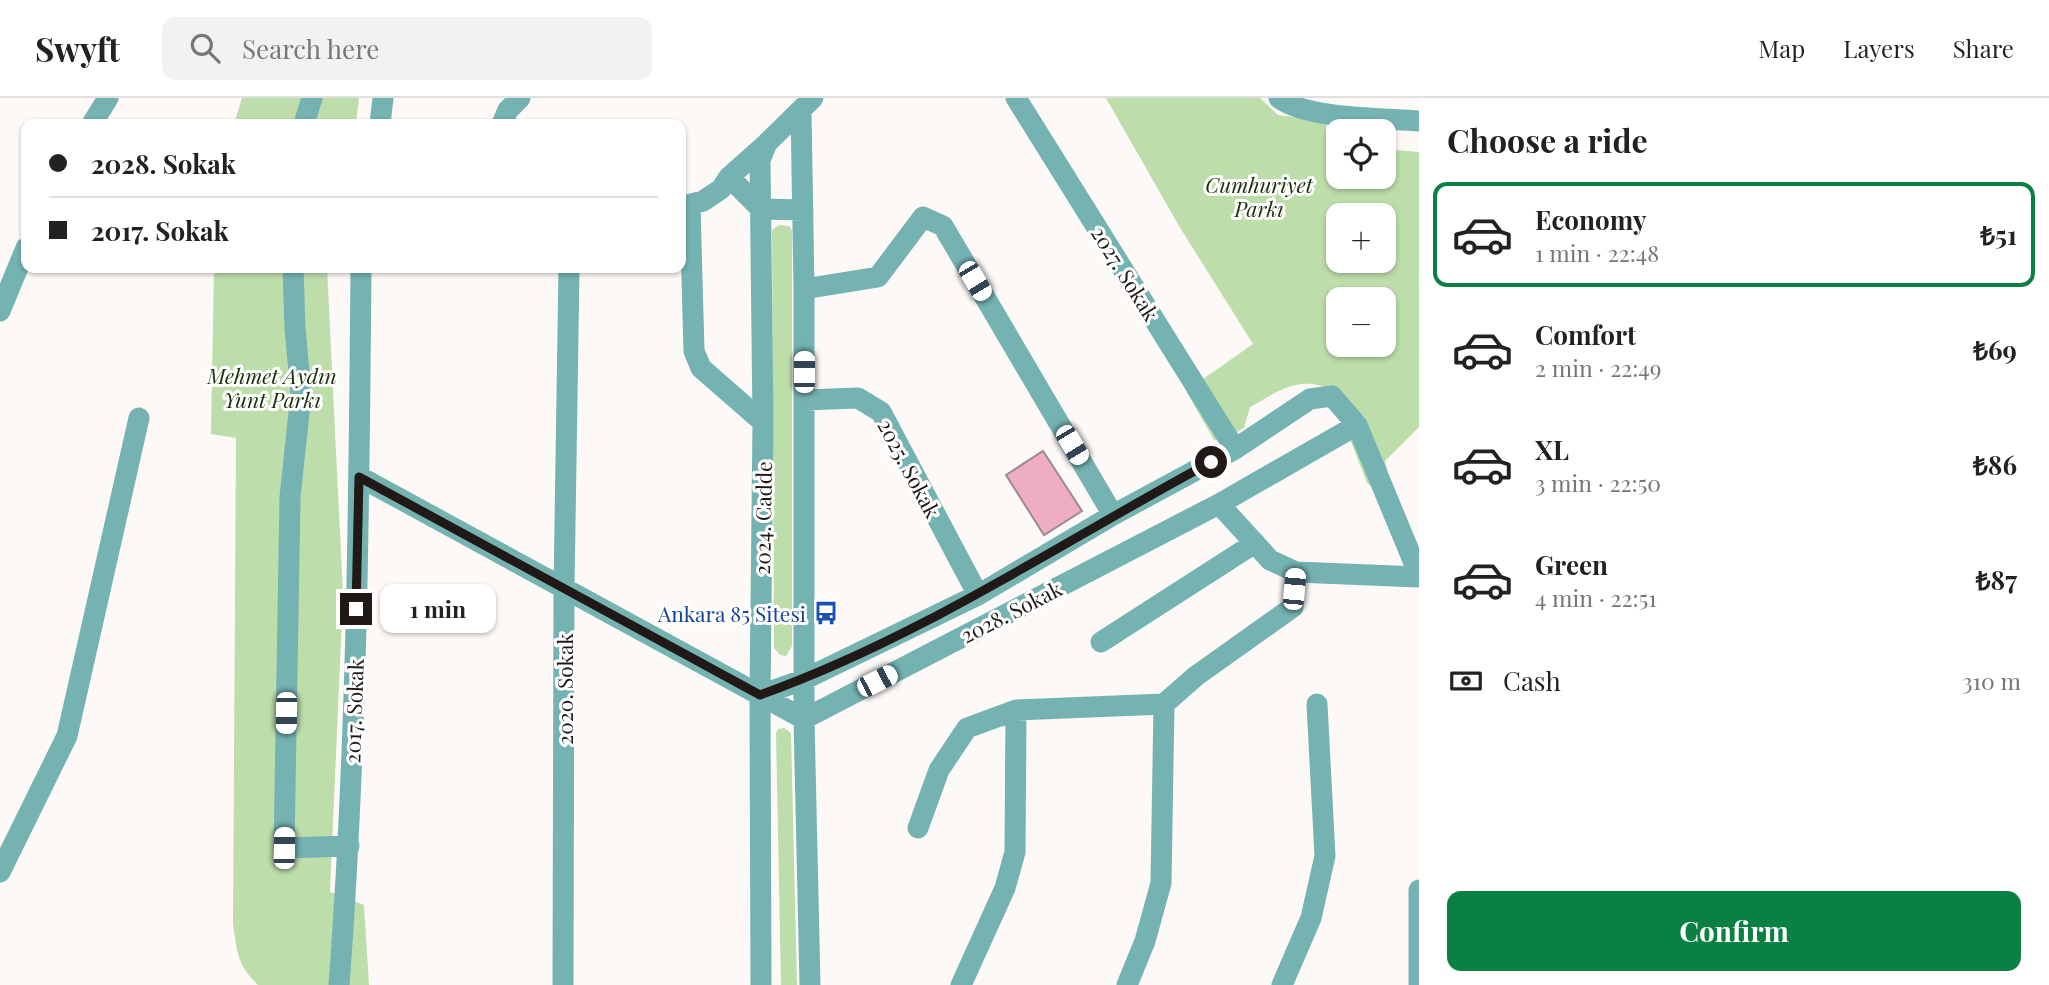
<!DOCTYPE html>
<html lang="en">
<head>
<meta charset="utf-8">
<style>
	:root { --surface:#fff; --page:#f2f2f2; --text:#222; --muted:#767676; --line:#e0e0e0; --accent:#0b8043 }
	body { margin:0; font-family:"Playfair Display",serif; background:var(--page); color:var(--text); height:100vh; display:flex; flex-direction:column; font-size:26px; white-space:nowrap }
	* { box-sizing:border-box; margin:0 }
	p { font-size:23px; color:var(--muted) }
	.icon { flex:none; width:38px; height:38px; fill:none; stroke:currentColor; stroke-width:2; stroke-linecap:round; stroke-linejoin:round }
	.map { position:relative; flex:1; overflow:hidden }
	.sheet { display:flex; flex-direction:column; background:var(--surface); width:630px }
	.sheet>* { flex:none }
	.top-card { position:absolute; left:21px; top:21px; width:665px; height:154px; border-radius:14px; box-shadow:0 2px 5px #0004; display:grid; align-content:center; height:154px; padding:0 28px; background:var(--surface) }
	.tools { position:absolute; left:1326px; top:21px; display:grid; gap:14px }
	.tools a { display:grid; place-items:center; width:70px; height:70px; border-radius:14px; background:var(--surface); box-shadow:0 2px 5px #0004; font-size:35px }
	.end { position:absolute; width:32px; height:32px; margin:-16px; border:9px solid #201916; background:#fff; box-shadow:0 0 0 4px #fff }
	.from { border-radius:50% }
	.bubble { position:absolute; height:49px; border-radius:14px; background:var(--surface); box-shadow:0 2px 5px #0004; font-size:23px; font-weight:700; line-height:49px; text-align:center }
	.car { position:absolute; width:21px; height:42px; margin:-21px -10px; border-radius:9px; box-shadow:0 0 5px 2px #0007; background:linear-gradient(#fff 24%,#345 0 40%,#fff 0 76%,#345 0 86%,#fff 0) }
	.top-card b { display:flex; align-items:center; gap:24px; height:66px; font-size:26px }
	.top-card b+b { border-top:2px solid var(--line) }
	.top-card i { width:18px; height:18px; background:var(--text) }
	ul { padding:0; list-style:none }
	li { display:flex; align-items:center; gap:21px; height:105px; margin:0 14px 10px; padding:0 14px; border:4px solid transparent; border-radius:14px }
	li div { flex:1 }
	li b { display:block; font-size:26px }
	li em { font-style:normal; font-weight:700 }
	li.current { border-color:var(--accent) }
	li>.icon { width:63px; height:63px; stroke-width:1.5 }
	h2 { padding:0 28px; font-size:32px; line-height:84px }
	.pay { display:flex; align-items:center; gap:18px; height:77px; padding:0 28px; font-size:26px }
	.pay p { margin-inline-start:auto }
	.primary-button { display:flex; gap:14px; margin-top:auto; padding:14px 28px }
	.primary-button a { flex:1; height:80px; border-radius:14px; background:var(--accent); color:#fff; font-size:28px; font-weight:700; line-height:80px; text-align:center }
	header { display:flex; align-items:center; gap:42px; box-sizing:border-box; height:98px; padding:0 35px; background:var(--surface); border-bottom:2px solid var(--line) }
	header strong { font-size:33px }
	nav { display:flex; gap:38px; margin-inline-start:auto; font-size:24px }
	.search { width:490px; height:63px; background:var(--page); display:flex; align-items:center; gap:18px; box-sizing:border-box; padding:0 24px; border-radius:14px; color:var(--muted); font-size:26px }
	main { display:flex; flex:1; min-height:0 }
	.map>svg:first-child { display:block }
</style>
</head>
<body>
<header>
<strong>Swyft</strong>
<div class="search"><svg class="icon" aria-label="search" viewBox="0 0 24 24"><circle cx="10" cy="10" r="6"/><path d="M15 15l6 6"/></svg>Search here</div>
<nav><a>Map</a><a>Layers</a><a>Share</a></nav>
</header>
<main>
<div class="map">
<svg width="1419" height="887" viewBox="0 0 1419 887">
	<rect width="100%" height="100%" fill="#fcf9f7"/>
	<path fill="#bdddab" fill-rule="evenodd" d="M242,0H359L356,26H234Z
		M1106,0H1260L1278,17L1326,23V47L1339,48V79H1384V51L1419,54V329L1385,363L1389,379L1372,389L1367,385L1331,292C1299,276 1277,294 1250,309L1244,330L1222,343L1214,342L1186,293L1253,246L1179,128ZM1339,117H1384V163H1339ZM1339,201H1384V247H1339Z
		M779,127L789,128L792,132V548L786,558L780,557L774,550L772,132Z
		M214,170H327L343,496L330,794L364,807L369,887H258C237,867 237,853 233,826L236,340L211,336Z
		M784,630L791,635L797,887H781L776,635L778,631Z"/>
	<path fill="#eeadc4" stroke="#9d8a90" stroke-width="2" d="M1043,353L1082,413L1044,437L1006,377Z"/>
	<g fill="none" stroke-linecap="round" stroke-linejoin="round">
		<path stroke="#75b2b2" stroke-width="21" d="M1016,0L1235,351
			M1279,0C1306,21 1383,20 1419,23
			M801,12L804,191V621L810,887
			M92,26L108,0
			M304,26L312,0
			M380,26L383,0
			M502,26L508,12L520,0
			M729,79L761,111L803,112
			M690,107L694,253L701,270L763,324
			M681,109L703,103L721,91L729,79L765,47
			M293,170L295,230L301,296L290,399L284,750L349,748
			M804,191L878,179L923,119L943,128L1113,417
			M0,213L26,150
			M804,302L858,300L881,314L978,497
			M360,379L804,621L1219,406L1357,327
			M1219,406L1270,462L1296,474L1419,479
			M1101,544L1255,445
			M760,597L803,582L978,497L1113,417L1235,351L1310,301L1332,298L1357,327L1419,477
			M918,730L939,672L967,630L1016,612L1164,606L1196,578L1293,509L1296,474
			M0,774L67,638L139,320
			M339,887C357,648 359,409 361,170
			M563,887L564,490L569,170
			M761,887L760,597L763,324L760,62L767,45L813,0
			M961,887L1005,790L1015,754L1016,612
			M1127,887L1145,843L1161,785L1164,606
			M1282,887L1311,820L1325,758L1317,606
			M1419,887V792"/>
	</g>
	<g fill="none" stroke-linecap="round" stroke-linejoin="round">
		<path stroke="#201916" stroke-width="9" d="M356,511L359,379L760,597C920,540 1062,444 1211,364"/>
	</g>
	<defs>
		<g id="bus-bare" transform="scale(1.89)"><path d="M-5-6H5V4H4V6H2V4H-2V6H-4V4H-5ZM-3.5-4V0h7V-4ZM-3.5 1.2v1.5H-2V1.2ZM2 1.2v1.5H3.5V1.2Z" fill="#1a4fb4" stroke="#fff" stroke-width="2.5" paint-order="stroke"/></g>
	</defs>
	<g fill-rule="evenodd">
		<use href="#bus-bare" x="826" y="515"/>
	</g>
	<g text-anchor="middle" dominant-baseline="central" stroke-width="6" stroke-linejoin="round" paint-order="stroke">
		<g font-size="21" font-style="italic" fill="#1a300a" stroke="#fff">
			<text x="1259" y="86">Cumhuriyet<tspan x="1259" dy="24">Parkı</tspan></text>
			<text x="272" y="277">Mehmet Aydın<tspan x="272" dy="24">Yunt Parkı</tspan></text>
		</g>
		<g font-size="21" fill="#201916" stroke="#fff">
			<text transform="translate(1126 175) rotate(58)">2027. Sokak</text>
			<text transform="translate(910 370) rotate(62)">2025. Sokak</text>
			<text transform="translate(762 420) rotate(-89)">2024. Cadde</text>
			<text transform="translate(1011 513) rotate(-27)">2028. Sokak</text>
			<text transform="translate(564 591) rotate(-90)">2020. Sokak</text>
			<text transform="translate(353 613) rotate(-88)">2017. Sokak</text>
		</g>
		<g font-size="21" fill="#164399" stroke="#fff" text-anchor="end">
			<text x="806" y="515">Ankara 85 Sitesi</text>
		</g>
	</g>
</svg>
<div class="tools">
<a><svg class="icon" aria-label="locate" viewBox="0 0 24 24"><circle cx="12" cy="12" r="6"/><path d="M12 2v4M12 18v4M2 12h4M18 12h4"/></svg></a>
<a>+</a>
<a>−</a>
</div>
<i class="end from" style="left:1211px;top:364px"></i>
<i class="end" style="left:356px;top:511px"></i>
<div class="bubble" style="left:380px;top:486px;width:116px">1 min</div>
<i class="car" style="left:975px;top:183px;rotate:149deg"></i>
<i class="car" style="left:804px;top:274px;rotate:0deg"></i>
<i class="car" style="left:1072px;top:347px;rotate:149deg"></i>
<i class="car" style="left:1294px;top:491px;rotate:5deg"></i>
<i class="car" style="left:877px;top:583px;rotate:63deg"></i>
<i class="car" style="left:286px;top:615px;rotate:181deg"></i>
<i class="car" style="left:284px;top:750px;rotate:1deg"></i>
<div class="top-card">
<b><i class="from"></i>2028. Sokak</b>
<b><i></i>2017. Sokak</b>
</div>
</div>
<section class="sheet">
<h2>Choose a ride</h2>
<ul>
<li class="current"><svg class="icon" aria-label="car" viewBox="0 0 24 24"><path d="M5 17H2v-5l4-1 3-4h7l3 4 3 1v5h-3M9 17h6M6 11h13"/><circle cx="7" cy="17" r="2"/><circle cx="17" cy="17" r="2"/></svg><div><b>Economy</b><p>1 min · 22:48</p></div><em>₺51</em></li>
<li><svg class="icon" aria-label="car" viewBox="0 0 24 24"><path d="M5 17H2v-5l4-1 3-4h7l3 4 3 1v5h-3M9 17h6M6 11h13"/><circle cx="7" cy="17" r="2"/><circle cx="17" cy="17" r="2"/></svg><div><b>Comfort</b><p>2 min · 22:49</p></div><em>₺69</em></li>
<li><svg class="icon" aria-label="car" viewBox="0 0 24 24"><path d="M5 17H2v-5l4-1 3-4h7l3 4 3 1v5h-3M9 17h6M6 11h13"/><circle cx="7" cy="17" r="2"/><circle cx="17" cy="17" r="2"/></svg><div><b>XL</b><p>3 min · 22:50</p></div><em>₺86</em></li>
<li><svg class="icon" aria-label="car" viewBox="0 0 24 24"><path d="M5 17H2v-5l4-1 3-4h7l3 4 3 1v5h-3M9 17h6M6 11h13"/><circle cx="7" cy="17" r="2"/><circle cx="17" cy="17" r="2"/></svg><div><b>Green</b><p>4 min · 22:51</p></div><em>₺87</em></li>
</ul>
<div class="pay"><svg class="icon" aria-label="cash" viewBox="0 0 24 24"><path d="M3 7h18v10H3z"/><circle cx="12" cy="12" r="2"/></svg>Cash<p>310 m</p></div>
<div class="primary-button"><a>Confirm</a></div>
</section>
</main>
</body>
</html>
